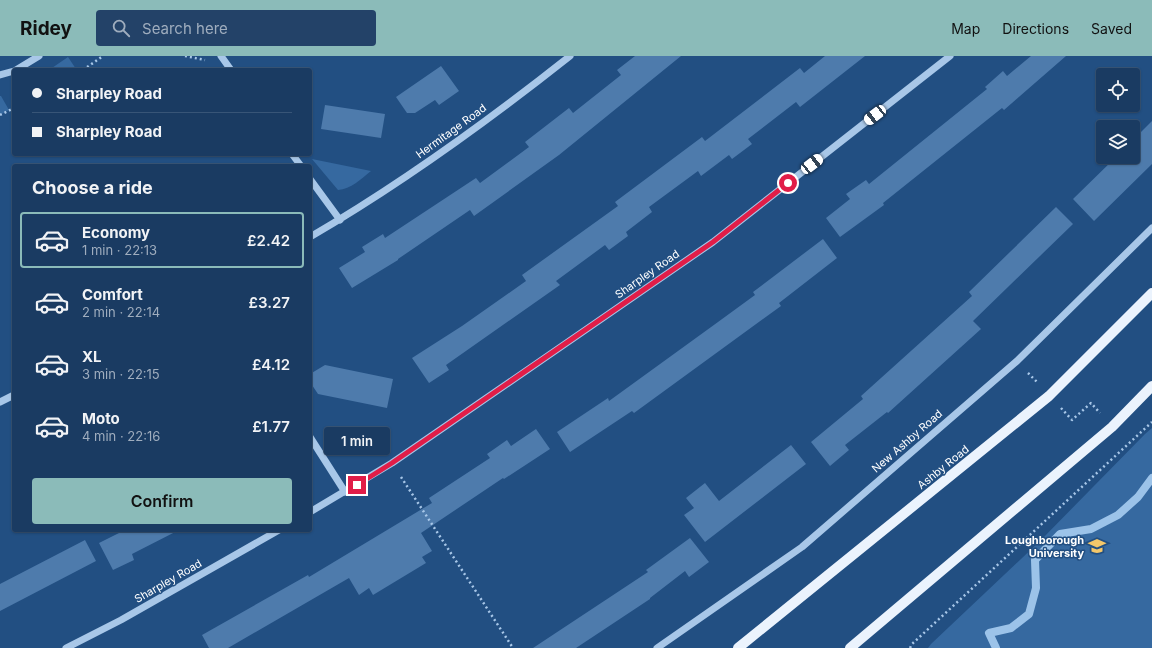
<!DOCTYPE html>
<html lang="en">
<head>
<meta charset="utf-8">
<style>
	:root { --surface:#1a3b62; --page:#234268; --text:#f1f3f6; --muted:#9fadbe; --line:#385577; --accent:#8bbbb9 }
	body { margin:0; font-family:Inter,sans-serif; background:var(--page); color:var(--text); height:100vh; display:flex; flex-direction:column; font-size:15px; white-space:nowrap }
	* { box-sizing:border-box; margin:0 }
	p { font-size:13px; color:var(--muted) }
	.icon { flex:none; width:22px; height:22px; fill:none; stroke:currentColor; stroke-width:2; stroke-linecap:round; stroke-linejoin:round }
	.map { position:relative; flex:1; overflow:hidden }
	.drawer { position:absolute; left:12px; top:108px; width:300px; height:368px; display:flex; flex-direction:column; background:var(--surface); border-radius:4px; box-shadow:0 1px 3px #0004,0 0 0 1px var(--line) }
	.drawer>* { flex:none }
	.top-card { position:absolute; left:12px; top:12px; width:300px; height:88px; border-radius:4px; box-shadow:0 1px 3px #0004,0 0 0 1px var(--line); display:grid; align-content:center; height:88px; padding:0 20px; background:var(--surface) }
	.controls { position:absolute; left:1096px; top:12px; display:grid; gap:8px }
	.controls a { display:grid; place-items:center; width:44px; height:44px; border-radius:4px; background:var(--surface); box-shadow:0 1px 3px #0004,0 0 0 1px var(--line); font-size:20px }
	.end { position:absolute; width:18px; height:18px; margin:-9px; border:5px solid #e11d48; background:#fff; box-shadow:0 0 0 2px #fff }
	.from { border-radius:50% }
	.bubble { position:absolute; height:28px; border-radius:4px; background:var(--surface); box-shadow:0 1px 3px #0004,0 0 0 1px var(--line); font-size:13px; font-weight:600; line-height:28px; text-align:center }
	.car { position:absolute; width:12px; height:24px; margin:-12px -6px; border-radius:5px; box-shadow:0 0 3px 1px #0007; background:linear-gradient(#fff 24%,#345 0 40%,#fff 0 76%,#345 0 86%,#fff 0) }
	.top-card b { display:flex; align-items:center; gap:14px; height:38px; font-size:15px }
	.top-card b+b { border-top:1px solid var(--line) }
	.top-card i { width:10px; height:10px; background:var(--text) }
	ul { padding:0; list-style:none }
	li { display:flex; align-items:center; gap:12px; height:56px; margin:0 8px 6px; padding:0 12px; border:2px solid transparent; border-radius:4px }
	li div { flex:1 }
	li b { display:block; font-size:15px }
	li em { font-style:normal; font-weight:600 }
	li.current { border-color:var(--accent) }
	li>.icon { width:36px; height:36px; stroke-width:1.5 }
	h2 { padding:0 20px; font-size:18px; line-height:48px }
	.primary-button { display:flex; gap:8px; margin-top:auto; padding:8px 20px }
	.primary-button a { flex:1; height:46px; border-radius:4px; background:var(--accent); color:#111; font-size:16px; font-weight:600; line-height:46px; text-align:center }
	header { display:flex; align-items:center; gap:24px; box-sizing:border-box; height:56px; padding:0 20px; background:var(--accent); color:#111 }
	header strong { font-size:19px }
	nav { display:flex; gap:22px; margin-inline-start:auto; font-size:14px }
	.search { width:280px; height:36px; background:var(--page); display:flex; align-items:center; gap:10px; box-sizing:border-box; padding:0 14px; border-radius:4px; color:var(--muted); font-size:15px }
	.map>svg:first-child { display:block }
</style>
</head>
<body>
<header>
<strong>Ridey</strong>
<div class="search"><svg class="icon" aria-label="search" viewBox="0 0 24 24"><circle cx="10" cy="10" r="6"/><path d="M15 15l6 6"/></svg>Search here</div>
<nav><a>Map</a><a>Directions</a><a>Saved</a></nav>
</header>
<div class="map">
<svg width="1152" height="592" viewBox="0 0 1152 592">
	<rect width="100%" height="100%" fill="#224f82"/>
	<path fill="#3669a0" d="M68,1L76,13L49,14Z
		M0,40H1L9,54L0,59Z
		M312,103L371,115C361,123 351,133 338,134Z
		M1152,372V592H928L931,588L1041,484L1145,378Z"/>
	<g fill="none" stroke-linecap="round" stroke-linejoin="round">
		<path stroke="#9cc3e9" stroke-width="8" d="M996,592L989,577L1011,572L1029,558L1036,532L1035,504L1060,478L1091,473L1118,459L1138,441L1152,422"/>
	</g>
	<path fill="#4e7bac" d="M635,0H681L559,99L474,160L470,154L398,203V204L352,232L339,212L365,196L362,191L383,178L385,182L476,122L480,127L529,91L525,86L569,52L573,57L621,19L617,14Z
		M825,0H865L800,51L796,46L748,83L752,88L732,103L729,99L701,120L698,115L649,151L652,156L626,176L628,180L609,194L605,189L556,225L560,229L446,309L449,314L429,327L412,302L462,270L526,225L522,219L618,150L615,146L702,81L705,85L800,12L804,17Z
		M1031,0H1066L1004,54L1002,52L883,147L884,149L840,181L826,162L850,143L846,138L866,124L869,128L987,33L985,31L1003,15L1007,20Z
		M441,10L459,35L439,49L435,44L415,57H407L396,41Z
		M325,49L385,58L381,82L321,73Z
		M1152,65V108L1094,165L1073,143L1116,101H1133V84Z
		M1056,151L1073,168L973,265L981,273L888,357L887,356L845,389L849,394L830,410L811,386L863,343L861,340L972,240L969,236Z
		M823,183L837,202L779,247L781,250L634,357L632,355L570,396L557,376L608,342L609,345L718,266L755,239L753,236Z
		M325,309L393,323L387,352L318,338L310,326V318Z
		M536,373L550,393L504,423L503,422L421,477L432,495L422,501L426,507L373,539L369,532L359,539L349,522L228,592H209L202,579L308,519L309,521L432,447L429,442L490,402L487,398L507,384L511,390Z
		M791,389L806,408L705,486L684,459L694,452L686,442L705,427L719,445Z
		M125,474H179L132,498L134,504L113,514L99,487Z
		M690,482L709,506L689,521L685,515L650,542V543L576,592H533L648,516L646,514Z
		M85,484L96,505L0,555V528Z"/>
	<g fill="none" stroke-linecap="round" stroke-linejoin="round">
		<path stroke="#a8c7e8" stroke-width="2.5" stroke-dasharray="2 3" stroke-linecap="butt" d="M185,0L205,4
			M83,14L103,0
			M0,59L14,52
			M1028,317L1037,326
			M1061,352L1072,364L1091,347L1100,357
			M401,421L513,592
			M910,592L912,588L1152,366"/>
		<path stroke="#a8c7e8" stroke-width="7" d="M221,0L231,14
			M16,14L39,0
			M0,19L14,15
			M292,98L301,110
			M310,123L340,164
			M310,181C401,128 488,65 570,0
			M0,346L14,339
			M310,381L345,436
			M310,456L392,407L713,186L950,0
			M66,592L121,564L279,474
			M657,592L802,491L1017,305L1152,172"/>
		<path stroke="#ebf3fd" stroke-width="10" d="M738,592L1049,340L1152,237
			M850,592L1112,371L1152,330"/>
	</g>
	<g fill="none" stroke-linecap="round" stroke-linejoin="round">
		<path stroke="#e11d48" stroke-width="5" d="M357,429L392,407L713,186L788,127"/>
	</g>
	<defs>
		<g id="university-bare" transform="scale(1.38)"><path d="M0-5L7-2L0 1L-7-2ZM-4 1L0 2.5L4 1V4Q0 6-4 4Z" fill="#f4c76a" stroke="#224f82" stroke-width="2.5" paint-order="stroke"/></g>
	</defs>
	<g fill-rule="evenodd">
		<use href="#university-bare" x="1097" y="490"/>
	</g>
	<g text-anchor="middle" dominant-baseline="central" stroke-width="3" stroke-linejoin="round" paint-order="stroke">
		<g font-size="11" fill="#fff" stroke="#224f82">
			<text transform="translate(451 75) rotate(-36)">Hermitage Road</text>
			<text transform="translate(647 218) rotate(-35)">Sharpley Road</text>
			<text transform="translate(907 385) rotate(-41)">New Ashby Road</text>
			<text transform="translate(943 411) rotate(-39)">Ashby Road</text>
			<text transform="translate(168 525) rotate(-30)">Sharpley Road</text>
		</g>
		<g font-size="11" font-weight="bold" fill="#fff" stroke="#224f82" text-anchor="end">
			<text x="1084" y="484">Loughborough<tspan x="1084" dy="13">University</tspan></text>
		</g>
	</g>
</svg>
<div class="controls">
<a><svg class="icon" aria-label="locate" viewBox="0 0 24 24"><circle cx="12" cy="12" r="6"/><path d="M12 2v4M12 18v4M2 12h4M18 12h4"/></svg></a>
<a><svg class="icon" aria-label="layers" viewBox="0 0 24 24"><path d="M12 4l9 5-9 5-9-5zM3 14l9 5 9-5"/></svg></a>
</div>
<i class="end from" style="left:788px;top:127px"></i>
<i class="end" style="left:357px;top:429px"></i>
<div class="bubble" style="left:324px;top:371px;width:66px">1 min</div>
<i class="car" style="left:875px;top:59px;rotate:232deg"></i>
<i class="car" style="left:812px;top:108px;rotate:52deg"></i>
<div class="top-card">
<b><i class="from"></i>Sharpley Road</b>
<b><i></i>Sharpley Road</b>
</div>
<section class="drawer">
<h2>Choose a ride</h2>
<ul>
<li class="current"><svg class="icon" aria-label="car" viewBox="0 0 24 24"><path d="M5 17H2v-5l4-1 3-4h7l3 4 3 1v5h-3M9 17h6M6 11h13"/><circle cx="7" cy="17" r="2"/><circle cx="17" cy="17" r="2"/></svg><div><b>Economy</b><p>1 min · 22:13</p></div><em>£2.42</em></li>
<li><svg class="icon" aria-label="car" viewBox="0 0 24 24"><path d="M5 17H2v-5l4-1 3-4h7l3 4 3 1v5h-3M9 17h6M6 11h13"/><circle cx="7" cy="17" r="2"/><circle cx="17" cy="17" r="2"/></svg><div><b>Comfort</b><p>2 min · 22:14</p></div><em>£3.27</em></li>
<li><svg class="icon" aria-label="car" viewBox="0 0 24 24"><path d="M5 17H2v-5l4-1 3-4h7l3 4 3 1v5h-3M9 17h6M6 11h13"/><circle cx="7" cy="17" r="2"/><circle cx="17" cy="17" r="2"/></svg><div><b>XL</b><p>3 min · 22:15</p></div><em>£4.12</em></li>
<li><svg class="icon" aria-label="car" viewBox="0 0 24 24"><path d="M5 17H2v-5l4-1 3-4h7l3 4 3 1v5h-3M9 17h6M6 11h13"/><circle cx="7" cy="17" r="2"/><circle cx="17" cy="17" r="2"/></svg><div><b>Moto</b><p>4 min · 22:16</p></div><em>£1.77</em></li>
</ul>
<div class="primary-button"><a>Confirm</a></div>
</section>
</div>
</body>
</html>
